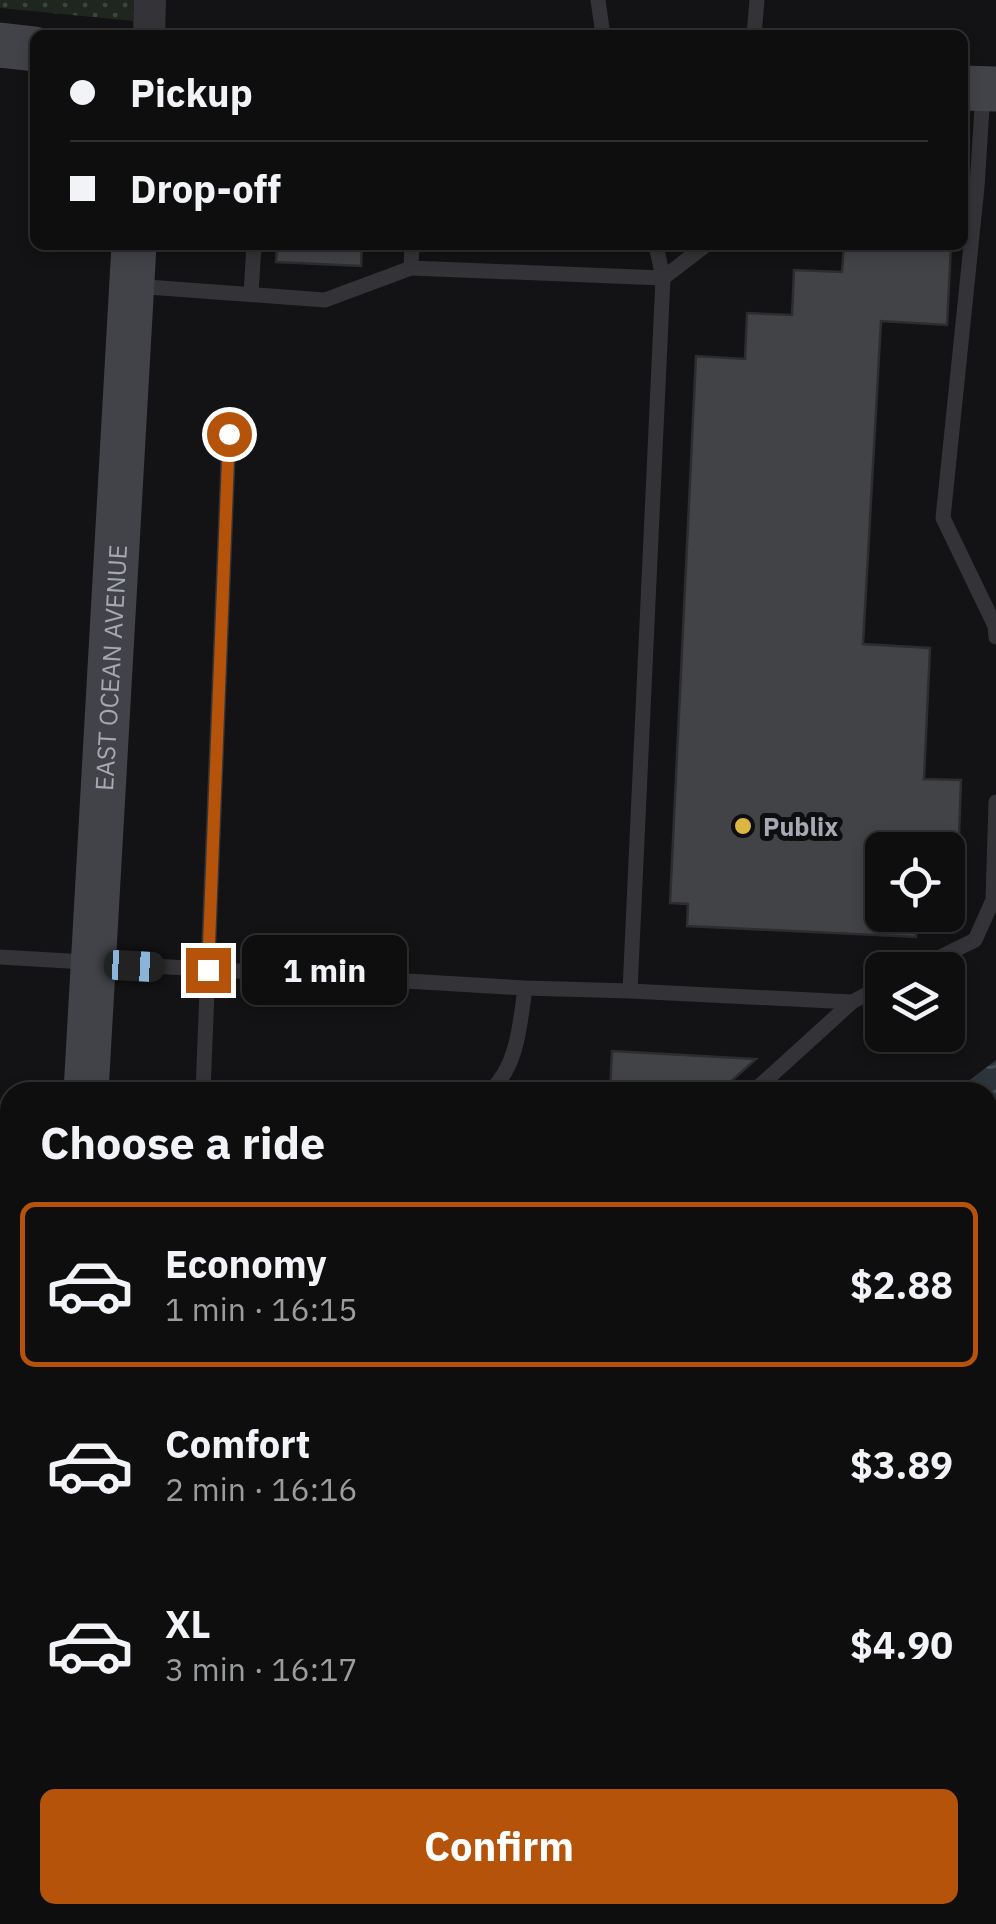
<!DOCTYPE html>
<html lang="en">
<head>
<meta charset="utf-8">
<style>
	:root { --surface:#0e0e0f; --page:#1c1c1d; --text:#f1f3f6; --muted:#9b9c9e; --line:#2e2e2f; --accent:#b45309 }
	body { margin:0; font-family:"IBM Plex Sans",sans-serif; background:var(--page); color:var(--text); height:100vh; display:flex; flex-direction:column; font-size:38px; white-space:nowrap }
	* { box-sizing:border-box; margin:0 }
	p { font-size:32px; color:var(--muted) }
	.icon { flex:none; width:55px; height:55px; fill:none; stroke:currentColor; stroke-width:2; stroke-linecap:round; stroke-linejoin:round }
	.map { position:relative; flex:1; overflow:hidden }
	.drawer { position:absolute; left:0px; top:1082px; width:998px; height:842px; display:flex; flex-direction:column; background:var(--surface); border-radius:30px 30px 0 0; box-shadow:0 5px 15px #0003,0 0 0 2px var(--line) }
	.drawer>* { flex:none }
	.guide { position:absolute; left:30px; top:30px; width:938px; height:220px; border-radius:15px; box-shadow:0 5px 15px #0003,0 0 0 2px var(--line); display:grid; align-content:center; height:220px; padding:0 40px; background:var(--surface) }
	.controls { position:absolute; left:865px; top:832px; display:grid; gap:20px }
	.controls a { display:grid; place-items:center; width:100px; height:100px; border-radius:15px; background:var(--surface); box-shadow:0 5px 15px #0003,0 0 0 2px var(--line); font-size:50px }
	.end { position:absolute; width:45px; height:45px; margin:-22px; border:12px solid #b45309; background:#fff; box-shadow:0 0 0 5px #fff }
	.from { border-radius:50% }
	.bubble { position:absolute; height:70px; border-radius:15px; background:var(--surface); box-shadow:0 5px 15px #0003,0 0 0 2px var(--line); font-size:32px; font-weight:700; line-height:70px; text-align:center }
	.car { position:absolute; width:30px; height:60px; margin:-30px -15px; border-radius:12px; box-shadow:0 0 8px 2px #0007; background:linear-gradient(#222 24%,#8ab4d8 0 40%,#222 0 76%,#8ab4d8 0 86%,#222 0) }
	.guide b { display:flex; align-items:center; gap:35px; height:95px; font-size:38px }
	.guide b+b { border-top:2px solid var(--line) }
	.guide i { width:25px; height:25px; background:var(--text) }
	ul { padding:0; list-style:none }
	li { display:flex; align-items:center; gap:30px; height:165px; margin:0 20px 15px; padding:0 20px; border:5px solid transparent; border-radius:15px }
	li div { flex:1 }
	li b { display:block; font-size:38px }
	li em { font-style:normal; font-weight:700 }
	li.active { border-color:var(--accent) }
	li>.icon { width:90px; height:90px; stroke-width:1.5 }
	h2 { padding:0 40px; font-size:45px; line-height:120px }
	.primary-button { display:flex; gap:20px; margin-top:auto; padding:20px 40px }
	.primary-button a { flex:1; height:115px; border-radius:15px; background:var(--accent); color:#fff; font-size:40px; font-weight:700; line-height:115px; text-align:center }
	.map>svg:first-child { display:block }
</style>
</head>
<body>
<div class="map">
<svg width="996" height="1924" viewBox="0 0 996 1924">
	<defs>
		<pattern id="park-dots" width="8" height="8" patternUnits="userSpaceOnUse" patternTransform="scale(2.5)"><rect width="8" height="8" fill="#1f2620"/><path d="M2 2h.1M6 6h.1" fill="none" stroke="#3d433e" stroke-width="1.8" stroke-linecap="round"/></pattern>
		<pattern id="water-waves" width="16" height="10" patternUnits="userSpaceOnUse" patternTransform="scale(2.5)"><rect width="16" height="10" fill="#2d343b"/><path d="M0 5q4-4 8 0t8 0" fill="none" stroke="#484f55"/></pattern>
	</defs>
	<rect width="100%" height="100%" fill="#131214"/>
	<path fill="url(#park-dots)" d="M0,0H134L133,21L0,8Z
		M0,1128L10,1129V1547L0,1544Z"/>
	<path fill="url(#water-waves)" d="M996,1060V1224L988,1226V1092H954Z"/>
	<path fill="#424347" stroke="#2d2d30" stroke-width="2.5" d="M277,245H362L361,266L276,262Z
		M844,245H951L947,325L881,321L863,644L930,648L924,779L961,780L957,893L948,892V850H882V915H916V937L687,926L688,904L670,903L696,356L745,359L747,313L792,315L794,270L842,272Z
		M612,1051L756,1059L719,1092H610Z
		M379,1915H470V1924H379Z
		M656,1915H756L758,1921L660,1924Z"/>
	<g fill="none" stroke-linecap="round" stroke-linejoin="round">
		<path stroke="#343438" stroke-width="15" d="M598,0L603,35
			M754,35L757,0
			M962,187H977L943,518L995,626L996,637
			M977,187L983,91
			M411,268L412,245
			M134,286L325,300L411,268L663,278L706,245
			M251,294L254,245
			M0,957L525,988L630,991L663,278L656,245
			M914,970L975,940L993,900L996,802
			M630,991L852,1002L753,1092
			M852,1002L882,986
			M203,1092L229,434
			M489,1092C518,1067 520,1023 525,988
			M0,1208L10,1209
			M0,1415L10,1416
			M794,1924L795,1915"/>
		<path stroke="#343438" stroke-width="32" d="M149,35L150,0
			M988,1855L996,1848
			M892,1924L904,1915"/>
		<g stroke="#424348" stroke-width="45">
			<path d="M0,45L35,49"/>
			<path d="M962,88L996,89"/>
			<path id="s1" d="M86,1092L134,245"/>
			<path d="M42,1924V1915"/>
		</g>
	</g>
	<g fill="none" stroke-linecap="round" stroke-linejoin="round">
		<path stroke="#b45309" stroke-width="12" d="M208,970L229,434"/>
	</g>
	<circle fill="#dcb543" stroke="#0e0d0f" stroke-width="4" cx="743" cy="826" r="10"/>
	<g text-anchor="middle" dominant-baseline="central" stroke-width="10" stroke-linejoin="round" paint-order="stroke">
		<g font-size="25" fill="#a6a8b3" stroke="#0e0d0f">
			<text stroke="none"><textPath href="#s1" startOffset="425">EAST OCEAN AVENUE</textPath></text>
		</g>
		<g font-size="25" font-weight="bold" fill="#a6a8b3" stroke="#0e0d0f" text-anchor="start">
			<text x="763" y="826">Publix</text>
		</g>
	</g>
</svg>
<div class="controls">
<a><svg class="icon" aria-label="locate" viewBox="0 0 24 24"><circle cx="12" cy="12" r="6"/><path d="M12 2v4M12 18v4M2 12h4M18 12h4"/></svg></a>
<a><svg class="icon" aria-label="layers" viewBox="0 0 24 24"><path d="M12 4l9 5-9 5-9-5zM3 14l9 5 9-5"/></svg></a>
</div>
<i class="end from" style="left:229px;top:434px"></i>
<i class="end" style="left:208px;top:970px"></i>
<div class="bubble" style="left:242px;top:935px;width:165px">1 min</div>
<i class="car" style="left:134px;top:966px;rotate:93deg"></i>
<div class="guide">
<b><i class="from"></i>Pickup</b>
<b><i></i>Drop-off</b>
</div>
<section class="drawer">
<h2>Choose a ride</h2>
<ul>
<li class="active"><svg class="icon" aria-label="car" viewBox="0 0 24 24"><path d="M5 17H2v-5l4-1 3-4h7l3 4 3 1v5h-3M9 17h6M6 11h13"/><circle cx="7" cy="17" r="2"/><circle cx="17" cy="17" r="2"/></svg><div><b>Economy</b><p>1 min · 16:15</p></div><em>$2.88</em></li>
<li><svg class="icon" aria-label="car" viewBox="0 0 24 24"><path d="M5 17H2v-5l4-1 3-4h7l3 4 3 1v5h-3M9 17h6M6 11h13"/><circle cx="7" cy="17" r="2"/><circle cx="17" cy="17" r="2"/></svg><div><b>Comfort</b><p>2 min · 16:16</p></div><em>$3.89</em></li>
<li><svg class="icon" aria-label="car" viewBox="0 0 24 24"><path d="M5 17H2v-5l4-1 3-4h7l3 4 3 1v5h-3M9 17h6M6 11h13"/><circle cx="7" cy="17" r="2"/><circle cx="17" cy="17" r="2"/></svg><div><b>XL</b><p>3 min · 16:17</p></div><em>$4.90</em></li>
</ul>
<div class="primary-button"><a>Confirm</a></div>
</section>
</div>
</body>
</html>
